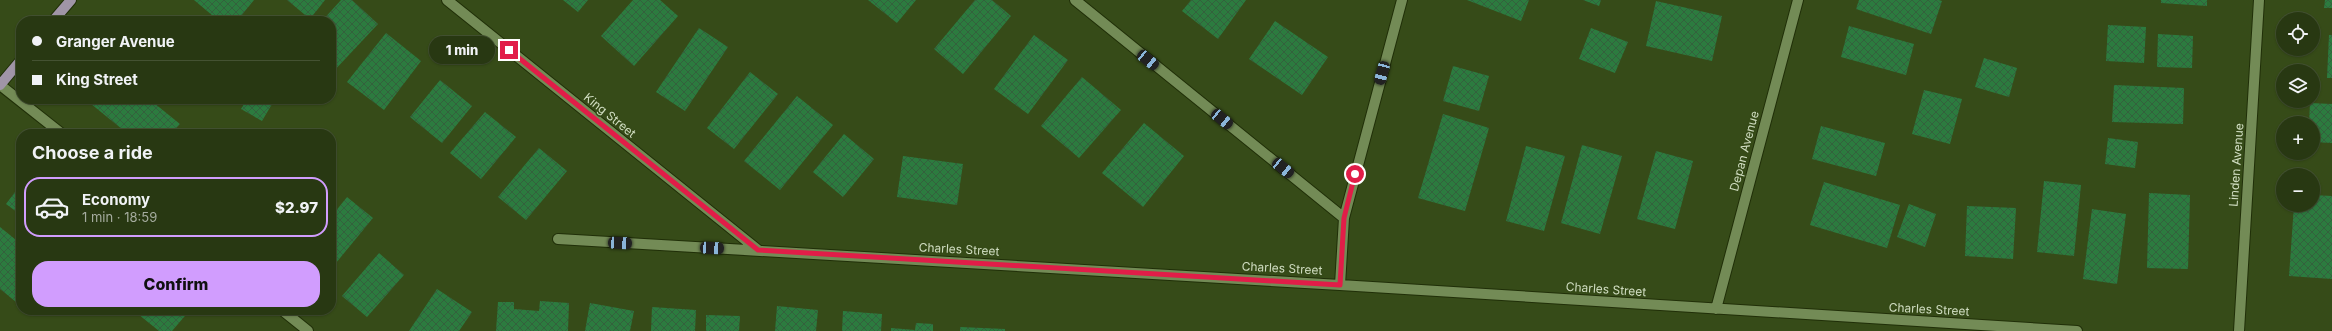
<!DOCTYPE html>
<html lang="en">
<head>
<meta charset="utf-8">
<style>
	:root { --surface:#283812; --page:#344320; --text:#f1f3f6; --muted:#a5ac9f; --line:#445232; --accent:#d19dfe }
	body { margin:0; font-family:Inter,sans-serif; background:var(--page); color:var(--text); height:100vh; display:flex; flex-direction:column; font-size:15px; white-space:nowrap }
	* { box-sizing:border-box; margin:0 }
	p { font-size:13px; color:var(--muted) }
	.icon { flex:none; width:22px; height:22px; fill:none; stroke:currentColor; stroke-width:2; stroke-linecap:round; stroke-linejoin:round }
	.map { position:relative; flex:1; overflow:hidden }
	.sheet { position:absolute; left:16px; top:129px; width:320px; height:186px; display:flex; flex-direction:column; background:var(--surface); border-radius:16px; box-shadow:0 1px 3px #0004,0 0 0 1px var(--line) }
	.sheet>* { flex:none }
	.guide { position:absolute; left:16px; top:16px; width:320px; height:88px; border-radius:16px; box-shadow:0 1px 3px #0004,0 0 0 1px var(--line); display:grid; align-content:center; height:88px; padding:0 16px; background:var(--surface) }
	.buttons { position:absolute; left:2276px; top:12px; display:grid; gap:8px }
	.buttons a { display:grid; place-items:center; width:44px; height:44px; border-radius:50%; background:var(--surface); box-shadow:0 1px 3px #0004,0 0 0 1px var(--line); font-size:20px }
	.end { position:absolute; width:18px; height:18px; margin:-9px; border:5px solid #e11d48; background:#fff; box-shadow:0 0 0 2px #fff }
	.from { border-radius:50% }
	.bubble { position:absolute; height:28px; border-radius:14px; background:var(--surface); box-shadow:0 1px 3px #0004,0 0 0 1px var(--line); font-size:13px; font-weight:800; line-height:28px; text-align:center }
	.car { position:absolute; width:12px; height:24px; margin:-12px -6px; border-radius:5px; box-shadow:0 0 3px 1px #0007; background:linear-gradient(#222 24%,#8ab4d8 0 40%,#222 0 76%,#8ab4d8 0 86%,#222 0) }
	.guide b { display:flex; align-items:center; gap:14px; height:38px; font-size:15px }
	.guide b+b { border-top:1px solid var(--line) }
	.guide i { width:10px; height:10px; background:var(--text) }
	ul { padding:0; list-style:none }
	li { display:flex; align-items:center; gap:12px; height:60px; margin:0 8px 6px; padding:0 8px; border:2px solid transparent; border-radius:16px }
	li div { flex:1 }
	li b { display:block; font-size:15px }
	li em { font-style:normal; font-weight:800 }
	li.active { border-color:var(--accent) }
	li>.icon { width:36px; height:36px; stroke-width:1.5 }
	h2 { padding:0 16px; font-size:18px; line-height:48px }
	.action { display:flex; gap:8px; margin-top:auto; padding:8px 16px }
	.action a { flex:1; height:46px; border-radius:16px; background:var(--accent); color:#111; font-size:16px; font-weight:800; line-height:46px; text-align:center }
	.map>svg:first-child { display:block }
</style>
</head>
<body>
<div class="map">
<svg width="2332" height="331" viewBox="0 0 2332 331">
	<defs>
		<pattern id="building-cross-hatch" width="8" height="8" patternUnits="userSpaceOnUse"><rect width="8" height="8" fill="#2c7b3f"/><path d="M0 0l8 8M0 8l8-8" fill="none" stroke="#34613d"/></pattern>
	</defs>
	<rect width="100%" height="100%" fill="#364b18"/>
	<path fill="url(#building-cross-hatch)" d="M194,0H254L237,21H219Z
		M287,0H325L310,19Z
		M341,0H352L378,24L331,74V21H322Z
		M563,0H588L578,12Z
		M633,0H660L678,16L634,66L601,36Z
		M868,0H916L897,23Z
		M975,0H992L1011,16L963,74L934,49Z
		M1191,0H1246L1218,39L1182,11Z
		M1467,0H1529L1521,21Z
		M1583,0H1601L1599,6Z
		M1859,0H1939L1942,1L1931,34L1856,9Z
		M2161,0H2207V6L2161,3Z
		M2325,0H2332V8H2324Z
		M1656,1L1722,16L1712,61L1646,46Z
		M1275,21L1328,57L1302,95L1249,59Z
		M2108,25L2146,27L2144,63L2106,61Z
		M1849,26L1914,44L1906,75L1841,57Z
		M699,28L728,47L685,111L656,92Z
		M1591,28L1628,42L1615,73L1579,59Z
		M386,33L421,61L384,110L347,82Z
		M2158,34L2193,36L2192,68L2157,67Z
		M1034,35L1068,60L1028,114L994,89Z
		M2329,35H2332V78H2327Z
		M1984,58L2017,68L2009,97L1975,87Z
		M1453,66L1489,76L1479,111L1443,101Z
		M750,72L778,94L734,149L707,128Z
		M1082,77L1121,110L1079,158L1041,126Z
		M440,80L472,106L442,143L410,117Z
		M2114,85L2184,88L2183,124L2112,122Z
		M1924,90L1962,99L1950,144L1912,134Z
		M797,96L833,125L780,190L744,161Z
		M85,99H149L180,124L171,134H128Z
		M247,99H275L262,121L241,109Z
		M2310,103L2332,104V143L2313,142V123H2309Z
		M485,112L516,137L481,179L450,153Z
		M1443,114L1489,128L1465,211L1418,198Z
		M1144,123L1184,156L1143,207L1102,173Z
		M1821,126L1885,143L1876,176L1812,159Z
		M844,134L874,159L843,197L813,172Z
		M2108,138L2138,142L2135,168L2105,164Z
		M1582,145L1622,156L1600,234L1561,223Z
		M1526,146L1565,156L1544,231L1506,221Z
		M539,148L567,171L526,220L498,197Z
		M1656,151L1693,161L1675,229L1637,219Z
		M903,156L963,164L957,205L897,197Z
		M2044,181L2081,185L2074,256L2037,252Z
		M1824,182L1900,205L1887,248L1810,225Z
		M21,184V215L6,204Z
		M2149,193L2190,195L2188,269L2147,268Z
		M2313,195L2332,196V279L2289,276L2294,205H2313Z
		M347,197L373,218L331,269V217Z
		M1909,204L1936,214L1925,247L1897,237Z
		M1967,206L2016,208L2013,259L1965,256Z
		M2092,209L2126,214L2117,284L2083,279Z
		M0,227L21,244V306L0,289Z
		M379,253L404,275L367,317L342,296Z
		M437,289L472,312L459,331H409Z
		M540,301L569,303L568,331H496L498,302H514V309L539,311Z
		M590,303L634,311L630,331H585Z
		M777,306L818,310L816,331H775Z
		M652,307L696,310L695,331H651Z
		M133,310H190L172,331H159Z
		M843,311L882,314L881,331H842Z
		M706,315L740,316L739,331H706Z
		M916,323L933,324V331H891V328L915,330Z
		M960,327L1005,329V331H960Z"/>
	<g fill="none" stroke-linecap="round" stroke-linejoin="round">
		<g stroke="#202f08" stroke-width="12">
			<path id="minor" d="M447,0L758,250
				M1075,0L1344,218L1340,285
				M0,85L62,134
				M1344,218L1402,0
				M558,239L1340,285L2077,331
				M1716,309L1798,0
				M282,310L308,331
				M2239,331L2259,0"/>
		</g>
		<g stroke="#202f08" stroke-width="12">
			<path id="major" d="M53,21L71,0
				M0,85L21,60"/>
		</g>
		<use href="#minor" stroke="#738b56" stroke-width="10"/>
		<use href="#major" stroke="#a095a7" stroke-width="10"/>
	</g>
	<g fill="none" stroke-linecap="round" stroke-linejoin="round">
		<path stroke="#e11d48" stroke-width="5" d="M509,50L758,250L1340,285L1344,218L1355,174"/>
	</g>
	<g text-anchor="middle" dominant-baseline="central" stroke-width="3" stroke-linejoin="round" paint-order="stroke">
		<g font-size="12" fill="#d0ddc1" stroke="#364b18">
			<text transform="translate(610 115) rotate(39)">King Street</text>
			<text transform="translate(1744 151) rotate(-75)">Depan Avenue</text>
			<text transform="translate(2236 165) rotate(-86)">Linden Avenue</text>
			<text transform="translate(959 249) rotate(3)">Charles Street</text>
			<text transform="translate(1282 268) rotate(3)">Charles Street</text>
			<text transform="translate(1606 289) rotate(4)">Charles Street</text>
			<text transform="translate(1929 309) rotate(3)">Charles Street</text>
		</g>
	</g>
</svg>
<div class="buttons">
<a><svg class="icon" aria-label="locate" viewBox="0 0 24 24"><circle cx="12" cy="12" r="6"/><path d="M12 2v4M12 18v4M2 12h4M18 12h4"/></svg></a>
<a><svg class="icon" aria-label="layers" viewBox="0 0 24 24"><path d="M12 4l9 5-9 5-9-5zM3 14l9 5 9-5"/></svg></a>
<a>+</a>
<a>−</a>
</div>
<i class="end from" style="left:1355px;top:174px"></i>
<i class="end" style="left:509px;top:50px"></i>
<div class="bubble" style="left:429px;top:36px;width:66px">1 min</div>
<i class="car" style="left:1148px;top:60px;rotate:129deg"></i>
<i class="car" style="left:1382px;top:73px;rotate:195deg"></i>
<i class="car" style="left:1222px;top:119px;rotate:129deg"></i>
<i class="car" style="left:1283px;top:168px;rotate:129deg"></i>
<i class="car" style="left:620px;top:243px;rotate:93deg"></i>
<i class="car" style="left:712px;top:248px;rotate:93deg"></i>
<div class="guide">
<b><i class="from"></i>Granger Avenue</b>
<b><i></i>King Street</b>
</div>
<section class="sheet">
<h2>Choose a ride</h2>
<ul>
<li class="active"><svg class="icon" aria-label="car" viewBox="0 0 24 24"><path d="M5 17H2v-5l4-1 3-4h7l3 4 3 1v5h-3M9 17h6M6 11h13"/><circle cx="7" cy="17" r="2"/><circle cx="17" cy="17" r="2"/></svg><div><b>Economy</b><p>1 min · 18:59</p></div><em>$2.97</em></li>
</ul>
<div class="action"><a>Confirm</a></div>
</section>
</div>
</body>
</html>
